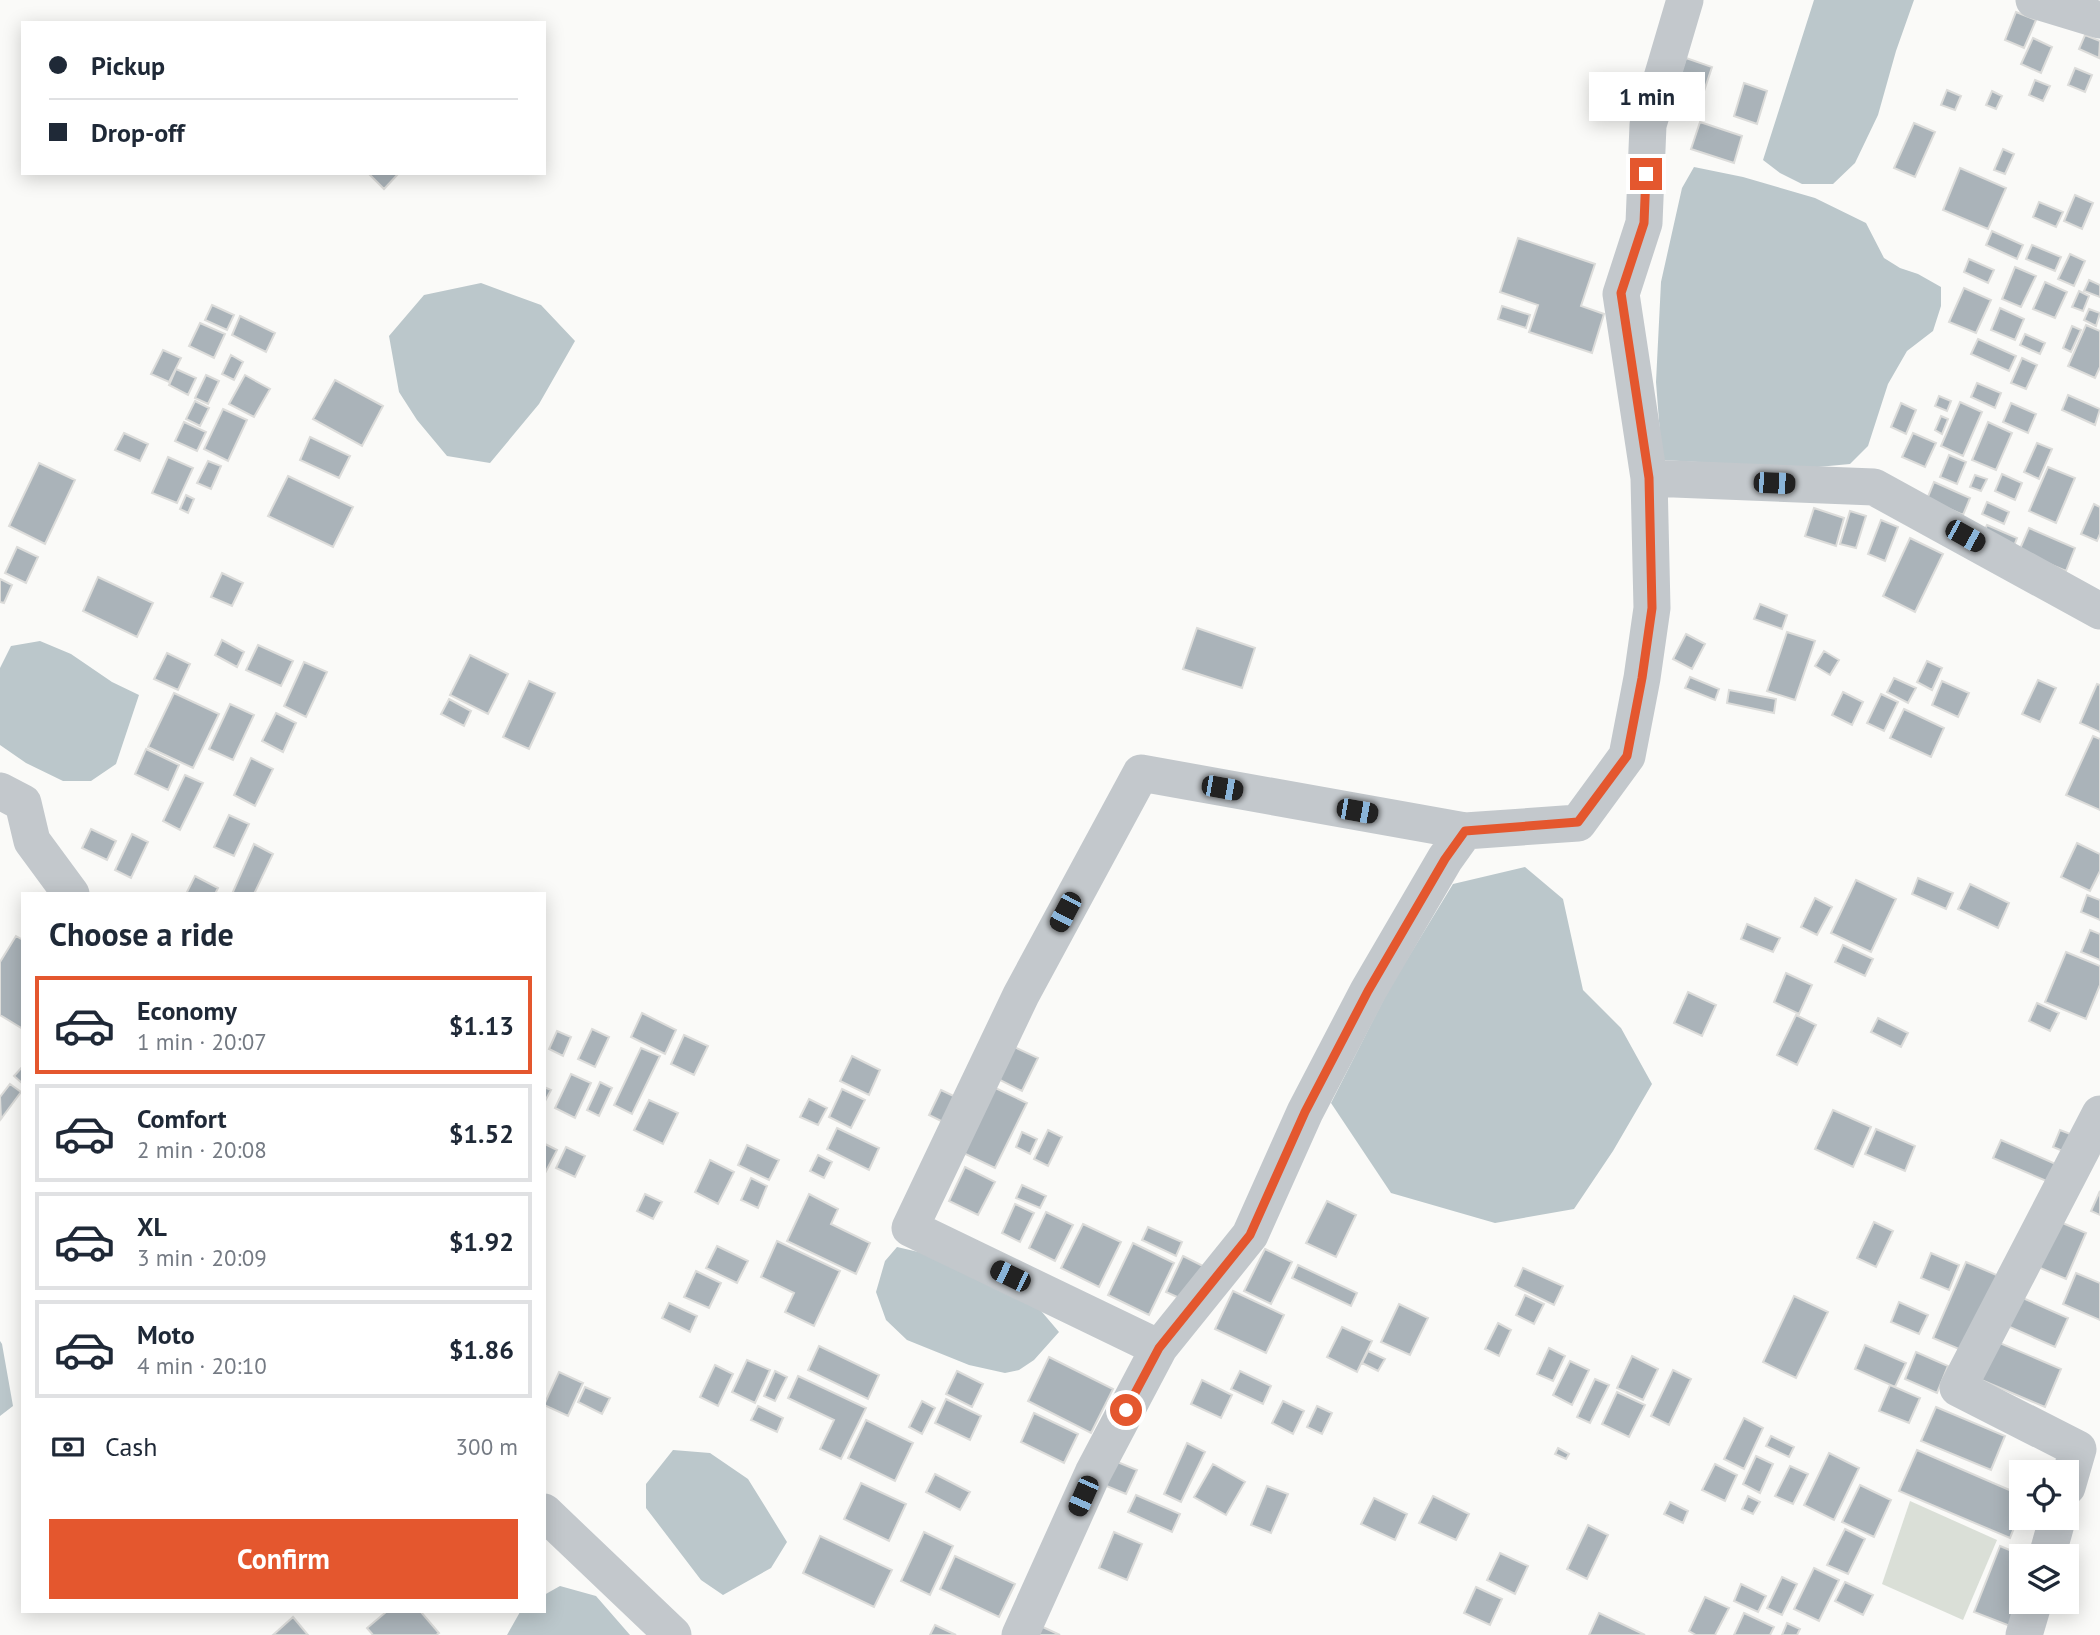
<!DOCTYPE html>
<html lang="en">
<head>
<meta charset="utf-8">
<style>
	:root { --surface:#fff; --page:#f6f6f7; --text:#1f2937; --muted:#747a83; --line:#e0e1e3; --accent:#e4572e }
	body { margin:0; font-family:"PT Sans",sans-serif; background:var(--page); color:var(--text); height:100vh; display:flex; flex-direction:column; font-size:26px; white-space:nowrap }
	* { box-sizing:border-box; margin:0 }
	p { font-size:23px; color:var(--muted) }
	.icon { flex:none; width:38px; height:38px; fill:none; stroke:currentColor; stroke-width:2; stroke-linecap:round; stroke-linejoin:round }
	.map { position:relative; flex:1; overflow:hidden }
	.details { position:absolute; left:21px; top:892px; width:525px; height:721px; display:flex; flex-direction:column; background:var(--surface); border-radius:0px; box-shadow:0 4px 18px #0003 }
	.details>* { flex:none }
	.guide { position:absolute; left:21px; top:21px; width:525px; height:154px; border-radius:0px; box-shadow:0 4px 18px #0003; display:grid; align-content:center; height:154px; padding:0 28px; background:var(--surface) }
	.buttons { position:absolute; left:2009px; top:1460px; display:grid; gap:14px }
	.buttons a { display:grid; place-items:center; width:70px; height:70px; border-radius:0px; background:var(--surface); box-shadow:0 4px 18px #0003; font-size:35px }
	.end { position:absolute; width:32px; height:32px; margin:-16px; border:9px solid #e4572e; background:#fff; box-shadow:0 0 0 4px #fff }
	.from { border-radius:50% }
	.bubble { position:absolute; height:49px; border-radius:0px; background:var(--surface); box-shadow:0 4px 18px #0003; font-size:23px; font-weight:800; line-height:49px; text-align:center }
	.car { position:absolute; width:21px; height:42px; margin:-21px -10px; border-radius:9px; box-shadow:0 0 5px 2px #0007; background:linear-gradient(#222 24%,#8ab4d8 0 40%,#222 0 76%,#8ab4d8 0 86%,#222 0) }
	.guide b { display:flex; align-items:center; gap:24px; height:66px; font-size:26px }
	.guide b+b { border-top:2px solid var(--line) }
	.guide i { width:18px; height:18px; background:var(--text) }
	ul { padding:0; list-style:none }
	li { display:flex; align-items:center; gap:21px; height:98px; margin:0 14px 10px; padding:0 14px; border:4px solid var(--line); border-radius:0px }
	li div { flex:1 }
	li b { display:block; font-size:26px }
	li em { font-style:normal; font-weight:800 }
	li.current { border-color:var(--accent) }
	li>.icon { width:63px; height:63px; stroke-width:1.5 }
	h2 { padding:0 28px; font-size:32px; line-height:84px }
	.pay { display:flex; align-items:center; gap:18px; height:77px; padding:0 28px; font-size:26px }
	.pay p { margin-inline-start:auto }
	.primary-button { display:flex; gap:14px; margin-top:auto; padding:14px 28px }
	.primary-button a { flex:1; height:80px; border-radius:0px; background:var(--accent); color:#fff; font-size:28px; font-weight:800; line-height:80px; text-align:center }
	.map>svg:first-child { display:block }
</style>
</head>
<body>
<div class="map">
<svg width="2100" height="1635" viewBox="0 0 2100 1635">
	<rect width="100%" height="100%" fill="#fafaf8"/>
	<path fill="#dadfd7" d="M1910,1501L1997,1540L1963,1620L1882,1584Z"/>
	<path fill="#bbc7cb" d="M1814,0H1914L1896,51L1878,115L1855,163L1833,184H1802L1780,173L1763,160Z
		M1694,167L1743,177L1815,198L1866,223L1884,258L1900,268L1918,274L1941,287V306L1933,331L1907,351L1888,384L1868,446L1850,464L1807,468L1662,460L1656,382L1661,282L1682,188Z
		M481,283L541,305L575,341L539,404L490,463L447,456L417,420L399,392L389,336L424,295Z
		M40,641L71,654L112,682L139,695L116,764L91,781H63L26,763L0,745V668L11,646Z
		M1525,867L1563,899L1583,990L1621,1028L1652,1084L1613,1151L1574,1209L1495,1223L1391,1193L1331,1103L1389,989L1453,884Z
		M897,1247L927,1254L1025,1292L1059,1332L1034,1360L1019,1370L1005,1373L969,1365L907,1340L886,1320L876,1292L885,1261Z
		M0,1341L2,1344L13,1406L0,1416Z
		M673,1450L710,1453L748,1479L787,1542L771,1568L723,1595L701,1580L646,1508V1484Z
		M560,1586L596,1596L630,1635H507L520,1612H544V1595Z"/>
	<path fill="#aab3b9" stroke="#dcdcda" stroke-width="2" d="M2016,12L2036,20L2024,48L2005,40Z
		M2085,35L2100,41L2099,58L2079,49Z
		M2033,38L2052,47L2041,73L2021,64Z
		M1686,58L1712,67L1696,115L1669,107Z
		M2075,68L2092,75L2085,92L2068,85Z
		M2035,80L2050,86L2043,101L2029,95Z
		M1744,83L1767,91L1757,124L1734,116Z
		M1947,90L1961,96L1955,110L1941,105Z
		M1992,91L2002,96L1996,109L1986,105Z
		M1700,122L1742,136L1734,163L1691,149Z
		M1914,123L1935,132L1915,177L1894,168Z
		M2003,149L2014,154L2005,174L1994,170Z
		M1960,168L2006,188L1988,229L1943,210Z
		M368,173H399L384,189Z
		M2075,195L2093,203L2082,229L2064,221Z
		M2039,202L2063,212L2056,227L2033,217Z
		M1992,231L2023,245L2017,259L1986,245Z
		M1518,238L1595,264L1581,306L1604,314L1592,353L1529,332L1538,305L1500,292Z
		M2032,245L2061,257L2055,271L2026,259Z
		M2070,254L2085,261L2074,286L2058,279Z
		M1969,259L1994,270L1988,283L1964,272Z
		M2015,267L2036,276L2021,307L2002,299Z
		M2089,280L2100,285V297L2084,291Z
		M2045,282L2067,292L2055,318L2033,309Z
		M1964,288L1991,300L1976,333L1949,322Z
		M2079,291L2089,296L2083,311L2072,307Z
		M212,305L234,315L227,330L205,320Z
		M1502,306L1530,315L1526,328L1498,319Z
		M2000,308L2024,319L2015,340L1991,330Z
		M2089,309L2100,313L2096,326L2084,320Z
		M240,316L275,333L266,352L232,335Z
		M200,323L225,334L214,358L189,346Z
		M2086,325L2100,331V367L2095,378L2068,366Z
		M2072,326L2081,330L2071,352L2063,348Z
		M2025,334L2045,343L2040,354L2020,345Z
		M1978,339L2016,356L2009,371L1971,354Z
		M163,350L181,358L169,382L151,374Z
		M231,355L243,362L234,380L222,374Z
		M2022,358L2037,365L2026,389L2011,383Z
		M176,369L196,378L188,395L169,385Z
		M206,375L219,381L208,404L195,398Z
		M245,375L270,389L254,417L229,404Z
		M335,380L383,406L362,446L313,419Z
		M1977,383L2001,393L1995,408L1971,397Z
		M2068,395L2100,409L2095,425L2062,410Z
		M1939,396L1951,401L1947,411L1935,406Z
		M195,401L209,408L200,426L186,419Z
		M1960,402L1982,412L1963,456L1941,446Z
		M1901,403L1916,410L1906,434L1891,427Z
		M2011,403L2036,414L2028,433L2003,422Z
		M223,409L247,420L228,461L204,449Z
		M1941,416L1948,419L1942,434L1935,430Z
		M184,422L206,432L197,451L175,441Z
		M1988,422L2012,433L1996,470L1972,460Z
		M124,433L148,444L140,461L115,450Z
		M1913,433L1936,443L1925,467L1902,457Z
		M310,437L350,456L339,478L300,460Z
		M2037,443L2052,449L2039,479L2024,472Z
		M1949,455L1966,462L1957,484L1940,477Z
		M168,457L193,468L177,503L152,493Z
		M208,461L221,466L211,489L197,483Z
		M39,463L75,480L45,544L9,526Z
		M2048,467L2075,478L2056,523L2029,511Z
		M2002,474L2022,483L2015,500L1995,491Z
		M1975,475L1987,479L1981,491L1970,487Z
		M288,476L353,507L333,547L268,516Z
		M1934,482L1970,498L1963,515L1927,499Z
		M186,495L194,499L188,513L180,509Z
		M1987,502L2009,512L2004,524L1982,514Z
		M2094,504L2100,507V534L2097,541L2081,534Z
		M1814,508L1844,518L1836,546L1805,536Z
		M1850,511L1866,516L1856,548L1840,544Z
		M1881,520L1898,527L1885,561L1868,554Z
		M1987,525L2017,538L2011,554L1980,540Z
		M2029,528L2075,548L2066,571L2019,551Z
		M1910,538L1943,554L1915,612L1883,596Z
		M17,547L38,557L26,583L5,573Z
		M222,573L243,583L232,606L211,597Z
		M98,577L153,603L137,637L83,611Z
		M0,579L12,585L4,603L0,602Z
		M1760,604L1787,615L1782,629L1754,619Z
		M1197,628L1255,648L1242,688L1183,669Z
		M1787,632L1815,641L1795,700L1767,691Z
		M1686,634L1705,644L1692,669L1673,659Z
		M222,640L244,652L237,667L215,655Z
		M258,645L293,661L281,686L246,670Z
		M1824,651L1839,660L1830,675L1815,666Z
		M167,653L190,664L178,690L154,679Z
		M470,655L508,674L488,714L450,695Z
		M1927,661L1942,668L1932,690L1917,682Z
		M304,662L327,672L306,717L284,706Z
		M1690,677L1719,689L1715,700L1685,688Z
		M1894,678L1916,688L1908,703L1887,692Z
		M2038,680L2056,688L2040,722L2022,714Z
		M529,681L555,693L529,749L503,737Z
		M1942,681L1969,693L1958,717L1932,705Z
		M2097,684L2100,685V732L2080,723Z
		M1729,690L1776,699L1774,713L1727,703Z
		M1843,692L1863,702L1852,725L1832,715Z
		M174,693L219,714L193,768L148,747Z
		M1881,694L1898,702L1884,731L1867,723Z
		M449,699L471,711L464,726L441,714Z
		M230,704L254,715L233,760L209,749Z
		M1904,709L1944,728L1931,757L1890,738Z
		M276,713L296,723L283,752L262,741Z
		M2093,736L2100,739V810L2066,795Z
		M146,749L179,765L168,790L135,774Z
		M251,758L273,769L255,806L234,795Z
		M185,775L203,783L180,830L163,821Z
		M229,815L249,824L234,856L214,847Z
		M91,829L116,841L107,860L82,848Z
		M132,834L148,842L131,878L115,870Z
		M2077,843L2100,854V871L2090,891L2061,877Z
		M254,844L273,854L254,894H232Z
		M195,876L218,888L215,894H186Z
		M1918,878L1953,893L1946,909L1912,894Z
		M1856,880L1896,899L1871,952L1831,933Z
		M1970,884L2009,903L1998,928L1958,909Z
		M2087,895L2100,900V920L2081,912Z
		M1815,898L1832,907L1817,935L1801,927Z
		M1747,924L1780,938L1773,952L1741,939Z
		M2090,930L2100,934V960L2081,952Z
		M16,936L23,940V1029L0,1015V962Z
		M1843,945L1873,959L1865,976L1835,962Z
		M2066,952L2100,966V985L2086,1019L2045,1002Z
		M1786,973L1812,985L1799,1014L1774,1002Z
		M1688,992L1716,1005L1702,1036L1674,1023Z
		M2037,1003L2059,1013L2050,1031L2029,1021Z
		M642,1013L676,1030L665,1054L631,1037Z
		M1796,1015L1816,1025L1797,1065L1777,1055Z
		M1878,1018L1908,1033L1901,1047L1871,1032Z
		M592,1029L609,1037L595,1067L578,1059Z
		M557,1031L571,1037L563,1056L549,1049Z
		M684,1035L708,1046L694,1075L671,1064Z
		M1010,1045L1038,1058L1022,1091L994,1077Z
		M641,1048L660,1056L632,1114L614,1105Z
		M852,1056L880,1070L869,1095L840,1081Z
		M23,1066V1084L14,1076Z
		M571,1074L591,1083L575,1118L555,1108Z
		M600,1082L612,1088L599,1116L587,1110Z
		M10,1084L21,1092L1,1119L0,1097Z
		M989,1085L1027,1103L995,1168L957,1150Z
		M544,1087L551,1090L544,1103Z
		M842,1089L865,1100L851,1128L829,1117Z
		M941,1090L962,1100L949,1125L929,1115Z
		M809,1099L827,1108L818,1125L800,1117Z
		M649,1100L678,1113L663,1144L634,1130Z
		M1833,1110L1871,1127L1853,1167L1815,1149Z
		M837,1128L879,1148L869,1170L827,1149Z
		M1876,1129L1915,1146L1905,1171L1865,1154Z
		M1048,1130L1062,1137L1048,1166L1034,1159Z
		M2060,1130L2078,1137L2070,1154L2053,1147Z
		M1022,1132L1037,1139L1030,1154L1016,1147Z
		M2001,1140L2058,1165L2051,1183L1993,1158Z
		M545,1144L557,1150L544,1175V1145Z
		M747,1145L779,1160L769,1180L738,1165Z
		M566,1147L585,1156L575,1177L556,1168Z
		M818,1155L832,1162L824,1178L810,1171Z
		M710,1160L734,1172L718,1204L695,1192Z
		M965,1167L995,1182L978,1215L949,1201Z
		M751,1178L767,1186L758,1208L741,1200Z
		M1022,1185L1046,1196L1040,1208L1016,1198Z
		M2100,1191V1215L2091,1211Z
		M645,1194L662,1202L653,1219L637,1211Z
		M809,1194L838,1209L831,1224L870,1243L856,1274L787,1241Z
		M1327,1201L1356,1215L1336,1257L1306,1243Z
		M1015,1204L1034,1213L1020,1242L1002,1233Z
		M1046,1212L1073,1225L1055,1261L1029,1248Z
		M2058,1221L2086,1233L2066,1279L2038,1267Z
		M1874,1222L1893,1231L1876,1267L1857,1258Z
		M1083,1224L1121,1242L1099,1287L1061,1268Z
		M1148,1227L1182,1242L1176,1256L1142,1240Z
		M777,1241L840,1271L814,1326L785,1312L794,1293L761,1277Z
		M1133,1243L1174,1263L1149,1315L1108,1295Z
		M717,1246L748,1261L737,1283L706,1268Z
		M1265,1249L1292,1262L1271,1304L1244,1291Z
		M1931,1253L1959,1265L1949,1290L1921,1278Z
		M1183,1256L1203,1266L1186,1301L1166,1292Z
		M1966,1262L2006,1279L1973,1355L1933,1338Z
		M1298,1265L1357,1293L1351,1306L1292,1278Z
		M1523,1268L1563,1286L1554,1305L1515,1286Z
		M696,1271L721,1283L709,1308L684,1297Z
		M2076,1273L2100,1283V1320L2063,1304Z
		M1233,1291L1284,1315L1266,1353L1215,1329Z
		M1525,1295L1544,1304L1534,1324L1516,1315Z
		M2016,1295L2068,1318L2055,1347L2003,1324Z
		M1794,1296L1828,1312L1796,1378L1763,1362Z
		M1899,1302L1928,1315L1919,1334L1891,1322Z
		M669,1303L697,1316L690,1332L662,1318Z
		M1399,1304L1428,1318L1410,1355L1381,1342Z
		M1498,1323L1511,1330L1499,1356L1485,1349Z
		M1342,1327L1372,1341L1357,1372L1327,1357Z
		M1988,1338L2061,1369L2045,1407L1972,1376Z
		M1865,1345L1906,1363L1895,1387L1855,1369Z
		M819,1346L879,1375L868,1399L808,1370Z
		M1549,1348L1565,1356L1553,1381L1537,1374Z
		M1368,1351L1385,1359L1378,1371L1362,1363Z
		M1916,1352L1948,1366L1937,1393L1905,1379Z
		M1632,1356L1658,1369L1643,1400L1617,1388Z
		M1049,1357L1113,1389L1091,1433L1028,1401Z
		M747,1360L770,1370L755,1403L732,1392Z
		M1570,1361L1589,1370L1572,1405L1553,1395Z
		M715,1365L733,1374L718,1406L700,1397Z
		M1673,1370L1691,1379L1669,1425L1651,1416Z
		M775,1371L787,1377L775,1401L764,1396Z
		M957,1371L983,1384L972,1407L946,1394Z
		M1240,1371L1271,1386L1263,1404L1231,1389Z
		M559,1372L583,1383L568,1416L544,1405Z
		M798,1376L866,1408L841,1459L820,1449L834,1420L788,1398Z
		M1595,1379L1609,1385L1590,1423L1577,1417Z
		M1202,1380L1232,1395L1221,1418L1191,1404Z
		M1890,1385L1920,1398L1909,1423L1879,1411Z
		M585,1387L610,1398L602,1414L578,1402Z
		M1617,1392L1645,1405L1629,1437L1602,1424Z
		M946,1399L981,1416L970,1440L935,1423Z
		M922,1401L935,1408L922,1434L909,1427Z
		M1283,1401L1304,1411L1293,1434L1272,1423Z
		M758,1406L783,1418L777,1432L751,1420Z
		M1317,1406L1332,1413L1322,1434L1307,1427Z
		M1936,1407L2005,1436L1991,1470L1921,1441Z
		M1034,1413L1078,1434L1064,1463L1021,1442Z
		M1744,1418L1763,1428L1744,1469L1724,1459Z
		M866,1420L913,1443L895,1481L848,1458Z
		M1771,1436L1794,1447L1789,1457L1766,1446Z
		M1187,1443L1205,1452L1181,1502L1164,1494Z
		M1558,1448L1569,1454L1566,1459L1555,1454Z
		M1917,1450L2021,1495V1511L2010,1538L1899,1491Z
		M1829,1453L1859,1468L1834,1520L1804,1505Z
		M1756,1456L1773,1464L1760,1493L1743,1484Z
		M1115,1461L1137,1470L1126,1494L1104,1485Z
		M1213,1464L1245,1482L1226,1515L1194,1497Z
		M1715,1464L1737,1475L1725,1501L1702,1490Z
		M1790,1466L1808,1474L1793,1504L1775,1496Z
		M935,1474L970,1492L960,1510L926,1492Z
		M861,1483L906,1504L889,1541L844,1519Z
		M1860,1485L1891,1500L1874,1537L1842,1522Z
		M1267,1486L1288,1494L1271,1533L1251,1525Z
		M1136,1495L1180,1514L1172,1532L1128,1512Z
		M1433,1496L1469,1514L1456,1540L1419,1523Z
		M1748,1496L1760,1502L1753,1514L1742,1509Z
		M1374,1498L1407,1514L1395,1540L1361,1524Z
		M1670,1502L1688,1511L1683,1523L1664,1514Z
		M1588,1525L1608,1535L1587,1579L1567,1569Z
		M1845,1529L1865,1539L1848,1574L1827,1565Z
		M924,1532L953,1546L930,1595L901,1581Z
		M1114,1532L1142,1544L1127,1580L1099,1568Z
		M820,1536L892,1570L874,1607L803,1573Z
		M2000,1546L2024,1556H2021V1598L2010,1626L1974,1612Z
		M1500,1553L1528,1566L1515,1594L1487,1580Z
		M955,1556L1015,1584L999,1617L940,1589Z
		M1814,1568L1839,1580L1819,1621L1794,1609Z
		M1782,1577L1797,1584L1782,1615L1767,1608Z
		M1845,1582L1873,1595L1863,1615L1835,1601Z
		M1741,1584L1766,1596L1758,1612L1734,1601Z
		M1476,1587L1502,1599L1490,1625L1464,1613Z
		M1705,1597L1729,1608L1715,1635H1696L1689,1631Z
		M386,1612H421L439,1633L436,1635H373L367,1628Z
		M1599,1613L1645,1635H1589Z
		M1744,1613L1774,1627L1770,1635H1734Z
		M293,1617L308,1635H273Z
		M1034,1623L1060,1635H1029Z
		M1787,1623L1800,1629L1797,1635H1782Z
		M935,1625L956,1635H930Z"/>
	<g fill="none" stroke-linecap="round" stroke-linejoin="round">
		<path stroke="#c3c8cc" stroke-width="37" d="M2034,0L2100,20
			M1649,478L1874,487L2100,611
			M0,791L23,803L32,841L71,894
			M1159,1348L910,1228L1021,995L1141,773L1465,831L1578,823L1627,756L1642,678L1652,608L1649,478L1621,294L1644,223L1648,125L1685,0
			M2067,1487L2078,1449L1958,1388L2100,1114
			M544,1512L673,1635
			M2047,1556L2058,1517
			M1020,1635L1093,1473L1159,1348L1250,1235L1305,1112L1368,991L1445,859L1465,831
			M2024,1635L2034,1601"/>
	</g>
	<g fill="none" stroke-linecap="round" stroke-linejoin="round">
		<path stroke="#e4572e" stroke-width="9" d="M1126,1410L1159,1348L1250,1235L1305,1112L1368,991L1445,859L1465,831L1578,822L1627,756L1642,678L1652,608L1649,478L1621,293L1644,223L1646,174"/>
	</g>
</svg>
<div class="buttons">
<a><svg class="icon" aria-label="locate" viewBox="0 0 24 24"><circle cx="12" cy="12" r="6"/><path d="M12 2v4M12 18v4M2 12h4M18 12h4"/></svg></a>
<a><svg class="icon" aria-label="layers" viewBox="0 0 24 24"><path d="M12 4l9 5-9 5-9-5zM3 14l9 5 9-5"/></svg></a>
</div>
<i class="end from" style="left:1126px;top:1410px"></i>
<i class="end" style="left:1646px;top:174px"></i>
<div class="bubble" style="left:1589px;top:72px;width:116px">1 min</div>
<i class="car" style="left:1774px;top:483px;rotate:92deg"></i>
<i class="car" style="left:1965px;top:536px;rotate:119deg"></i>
<i class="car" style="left:1222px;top:788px;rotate:100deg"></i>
<i class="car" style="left:1357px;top:811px;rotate:100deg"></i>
<i class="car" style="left:1065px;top:912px;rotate:208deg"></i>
<i class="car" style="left:1010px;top:1276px;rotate:296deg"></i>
<i class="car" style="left:1083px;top:1496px;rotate:204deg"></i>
<div class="guide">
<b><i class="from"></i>Pickup</b>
<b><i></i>Drop-off</b>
</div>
<section class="details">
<h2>Choose a ride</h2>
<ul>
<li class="current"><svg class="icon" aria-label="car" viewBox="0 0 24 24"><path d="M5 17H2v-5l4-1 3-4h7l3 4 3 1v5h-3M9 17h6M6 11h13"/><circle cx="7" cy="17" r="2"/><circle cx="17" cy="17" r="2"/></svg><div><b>Economy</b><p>1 min · 20:07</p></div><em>$1.13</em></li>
<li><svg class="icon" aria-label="car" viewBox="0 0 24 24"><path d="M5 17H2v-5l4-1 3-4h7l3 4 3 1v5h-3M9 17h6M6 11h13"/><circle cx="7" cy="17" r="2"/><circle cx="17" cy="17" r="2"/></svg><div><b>Comfort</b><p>2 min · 20:08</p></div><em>$1.52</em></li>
<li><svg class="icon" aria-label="car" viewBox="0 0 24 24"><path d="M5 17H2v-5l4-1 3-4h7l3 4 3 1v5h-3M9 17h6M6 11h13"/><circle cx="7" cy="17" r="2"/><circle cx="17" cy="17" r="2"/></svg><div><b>XL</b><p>3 min · 20:09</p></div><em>$1.92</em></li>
<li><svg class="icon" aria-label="car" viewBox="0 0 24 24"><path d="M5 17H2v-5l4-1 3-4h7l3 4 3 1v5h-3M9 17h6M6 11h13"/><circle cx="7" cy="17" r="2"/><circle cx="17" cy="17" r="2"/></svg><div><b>Moto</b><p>4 min · 20:10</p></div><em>$1.86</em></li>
</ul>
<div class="pay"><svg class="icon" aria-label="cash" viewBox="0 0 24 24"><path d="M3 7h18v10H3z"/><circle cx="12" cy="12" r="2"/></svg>Cash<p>300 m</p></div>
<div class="primary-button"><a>Confirm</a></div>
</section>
</div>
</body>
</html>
